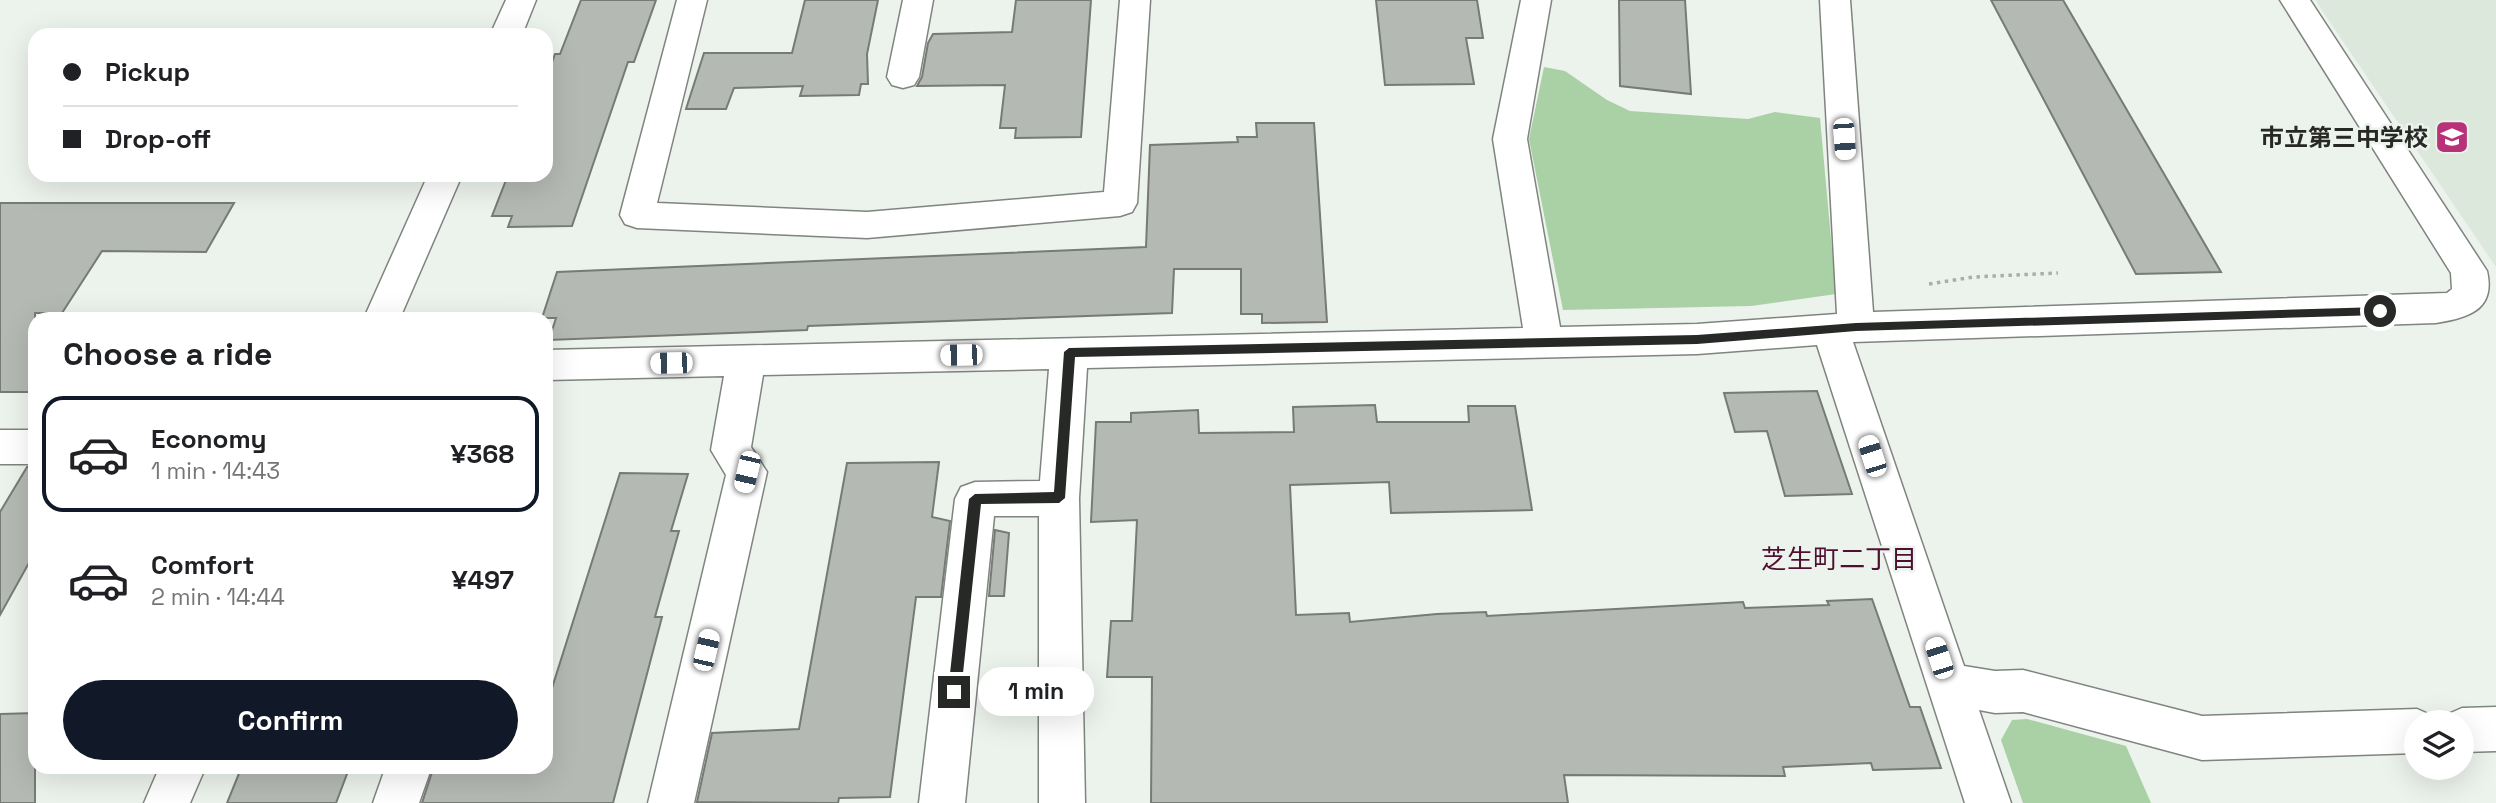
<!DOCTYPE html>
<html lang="en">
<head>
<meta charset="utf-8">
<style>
	:root { --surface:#fff; --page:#f6f6f6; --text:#202124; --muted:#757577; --line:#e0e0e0; --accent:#111827 }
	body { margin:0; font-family:"Space Grotesk","Noto Sans JP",sans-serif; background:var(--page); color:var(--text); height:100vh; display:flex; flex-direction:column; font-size:26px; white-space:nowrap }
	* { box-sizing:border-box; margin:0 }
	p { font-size:23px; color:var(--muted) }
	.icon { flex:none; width:38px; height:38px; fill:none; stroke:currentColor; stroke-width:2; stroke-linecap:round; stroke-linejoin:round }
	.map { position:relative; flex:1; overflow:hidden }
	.side { position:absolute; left:28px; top:312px; width:525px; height:462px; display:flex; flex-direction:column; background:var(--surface); border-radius:21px; box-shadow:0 7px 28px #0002 }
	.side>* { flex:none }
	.hud { position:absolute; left:28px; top:28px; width:525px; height:154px; border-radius:21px; box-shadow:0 7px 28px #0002; display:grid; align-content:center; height:154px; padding:0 35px; background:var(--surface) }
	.tools { position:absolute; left:2404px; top:710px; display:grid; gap:14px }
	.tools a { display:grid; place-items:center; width:70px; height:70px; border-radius:50%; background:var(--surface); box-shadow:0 7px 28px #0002; font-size:35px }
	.end { position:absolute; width:32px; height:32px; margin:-16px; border:9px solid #272927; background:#fff; box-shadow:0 0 0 4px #fff }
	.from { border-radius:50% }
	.bubble { position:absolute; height:49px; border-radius:24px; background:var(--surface); box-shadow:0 7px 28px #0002; font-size:23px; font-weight:800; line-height:49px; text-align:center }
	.car { position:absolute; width:21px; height:42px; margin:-21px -10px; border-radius:9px; box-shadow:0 0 5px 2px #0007; background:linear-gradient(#fff 24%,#345 0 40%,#fff 0 76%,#345 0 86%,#fff 0) }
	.hud b { display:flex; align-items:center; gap:24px; height:66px; font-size:26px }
	.hud b+b { border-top:2px solid var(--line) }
	.hud i { width:18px; height:18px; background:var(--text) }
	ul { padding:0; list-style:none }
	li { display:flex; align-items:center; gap:21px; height:116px; margin:0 14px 10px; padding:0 21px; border:4px solid transparent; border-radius:21px }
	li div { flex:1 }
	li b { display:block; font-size:26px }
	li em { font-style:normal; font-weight:800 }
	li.current { border-color:var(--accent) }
	li>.icon { width:63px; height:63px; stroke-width:1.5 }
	h2 { padding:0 35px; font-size:32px; line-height:84px }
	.primary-button { display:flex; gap:14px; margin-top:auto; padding:14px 35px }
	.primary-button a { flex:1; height:80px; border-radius:42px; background:var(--accent); color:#fff; font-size:28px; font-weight:800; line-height:80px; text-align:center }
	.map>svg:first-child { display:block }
</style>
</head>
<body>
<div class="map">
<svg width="2496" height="803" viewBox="0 0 2496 803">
	<rect width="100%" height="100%" fill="#ecf2ec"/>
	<path fill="#dde8dc" d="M2316,0H2496V267L2319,6Z"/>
	<path fill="#a9d1a5" d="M1544,67L1565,71L1607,100L1630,111L1748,119L1775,112L1820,118L1836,294L1751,306L1563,310L1529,139Z
		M2027,719L2126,746L2151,803H2023L2001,740L2012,720Z"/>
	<path fill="#b4b9b3" stroke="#767b75" stroke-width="2" d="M581,0H656L634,62H628L572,226L508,227L512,216H492L508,175H546V78L555,54H560Z
		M805,0H878L867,54L868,84H861L859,95L800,96L803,86L734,88L726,109H686L704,53H792Z
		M1016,0H1091L1081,137L1015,138L1016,128H1000L1005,85L917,86L922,77L928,43L933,34L1012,32Z
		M1376,0H1477L1483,38H1466L1474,84L1385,85Z
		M1619,0H1685L1691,94L1620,86Z
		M1991,0H2063L2221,272L2136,274Z
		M1256,123H1314L1327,322L1262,323V314H1241V269H1174L1172,313L808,326L807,330L549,340L556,318H542L557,272L1146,247L1150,145L1238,142L1237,137H1257Z
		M0,203H234L206,252L102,251L62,313H35V392H0Z
		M1817,391L1852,494L1785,496L1767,431L1735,432L1724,393Z
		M1375,405L1377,422H1469L1468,406H1515L1532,510L1391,513L1389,482L1290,485L1296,615L1349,613L1350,622L1437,614L1486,612L1487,616L1743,602L1745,608L1829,605L1827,601L1872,599L1910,707H1920L1941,768L1873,770L1871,763L1783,767L1785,776L1564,775L1568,803H1151L1152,677H1107L1111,621H1132L1137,520L1091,522L1096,422H1131V413L1198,410L1199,433L1294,432L1293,407Z
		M939,462L932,517L950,521L941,597H916L890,797L839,798L838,803L697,802L712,733L799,729L847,463Z
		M27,467H35V552L0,615V512Z
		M620,473L688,474L671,531H679L655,617H662L613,803H422L434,766H546V707Z
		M995,530L1009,533L1004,596H989Z
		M35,713V803H0V714Z
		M242,766H350L336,803H227Z"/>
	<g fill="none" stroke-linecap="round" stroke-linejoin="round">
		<g stroke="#7f847f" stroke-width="3">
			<path id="minor" d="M506,0H536L522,35H490Z
				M677,0H707L657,203L867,212L1104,192L1120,0H1150L1137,203L1132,212L1120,216L867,238L637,228L625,224L620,215Z
				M903,0H933L919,77L914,85L903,88L892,85L887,77Z
				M1521,0H1551L1527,139L1560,327L1697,324L1837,314L1820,0H1850L1873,312L2447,293L2452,289L2451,273L2280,0H2310L2487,271C2496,310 2468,318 2436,323L1853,342L1964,666L1995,671L2023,670L2202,716L2417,709L2433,716L2436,723H2417V753L2202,760L2023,712L1995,713L1979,710L2011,803H1965L1817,345L1697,354L1087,368L1079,498L1085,803H1039V516H994L965,803H919L955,499L961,487L975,482L1040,481L1049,369L763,375L751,447L767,472L694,803H648L726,475L711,450L724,376L546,380V350L1523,328L1493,139Z
				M428,175H462L400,318H364Z
				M0,430H35V464H0Z
				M2496,707V751L2462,752V723H2443L2446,715L2462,708Z
				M160,766H206L190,803H144Z
				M386,766H432L419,803H373Z"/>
		</g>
		<path stroke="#aaaeaa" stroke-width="3.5" stroke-dasharray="3.5 4.5" stroke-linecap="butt" d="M1929,284L1974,277L2058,273"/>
		<use href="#minor" fill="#fff" fill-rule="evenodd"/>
	</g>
	<path fill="#272927" d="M2380,307L2386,311L2380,315L1856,331L1697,344L1075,357L1065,498L1059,503L981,504L961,692L954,698L948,692L969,499L975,494L1054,492L1064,352L1069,348L1697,335L1856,323Z"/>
	<defs>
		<g id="school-square" transform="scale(1.75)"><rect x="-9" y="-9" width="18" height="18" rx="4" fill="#b73278" stroke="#ecf2ec"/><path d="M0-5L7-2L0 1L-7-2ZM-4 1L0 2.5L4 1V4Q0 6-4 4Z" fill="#fff"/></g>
	</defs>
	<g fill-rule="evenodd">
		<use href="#school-square" x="2452" y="137"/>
	</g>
	<g text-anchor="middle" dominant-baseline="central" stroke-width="5" stroke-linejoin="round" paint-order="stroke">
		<g font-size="24" font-weight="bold" fill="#272927" stroke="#ecf2ec" text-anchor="end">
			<text x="2428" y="137">市立第三中学校</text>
		</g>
		<g font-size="26" fill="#4e0f31" stroke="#ecf2ec">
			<text x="1839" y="559">芝生町二丁目</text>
		</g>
	</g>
</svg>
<div class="tools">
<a><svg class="icon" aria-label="layers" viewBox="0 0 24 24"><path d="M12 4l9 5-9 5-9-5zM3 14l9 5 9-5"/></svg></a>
</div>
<i class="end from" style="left:2380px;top:311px"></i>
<i class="end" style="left:954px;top:692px"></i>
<div class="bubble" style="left:978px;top:667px;width:116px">1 min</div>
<i class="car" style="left:1844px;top:139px;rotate:176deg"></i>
<i class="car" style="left:961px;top:355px;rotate:269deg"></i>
<i class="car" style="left:671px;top:363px;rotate:269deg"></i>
<i class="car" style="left:1872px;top:456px;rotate:342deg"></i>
<i class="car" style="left:747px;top:472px;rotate:193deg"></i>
<i class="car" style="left:706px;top:650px;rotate:13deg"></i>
<i class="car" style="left:1939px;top:658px;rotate:342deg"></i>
<div class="hud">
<b><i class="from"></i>Pickup</b>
<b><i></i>Drop-off</b>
</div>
<section class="side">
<h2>Choose a ride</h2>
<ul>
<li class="current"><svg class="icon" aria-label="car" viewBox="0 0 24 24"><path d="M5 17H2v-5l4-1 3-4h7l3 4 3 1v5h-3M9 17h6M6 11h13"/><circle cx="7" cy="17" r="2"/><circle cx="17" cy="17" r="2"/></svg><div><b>Economy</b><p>1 min · 14:43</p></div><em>¥368</em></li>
<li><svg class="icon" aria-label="car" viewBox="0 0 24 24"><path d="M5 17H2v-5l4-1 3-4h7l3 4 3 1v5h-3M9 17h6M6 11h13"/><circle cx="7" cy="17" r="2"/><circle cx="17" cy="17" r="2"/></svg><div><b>Comfort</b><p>2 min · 14:44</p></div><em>¥497</em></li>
</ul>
<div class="primary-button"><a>Confirm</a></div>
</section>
</div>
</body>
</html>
